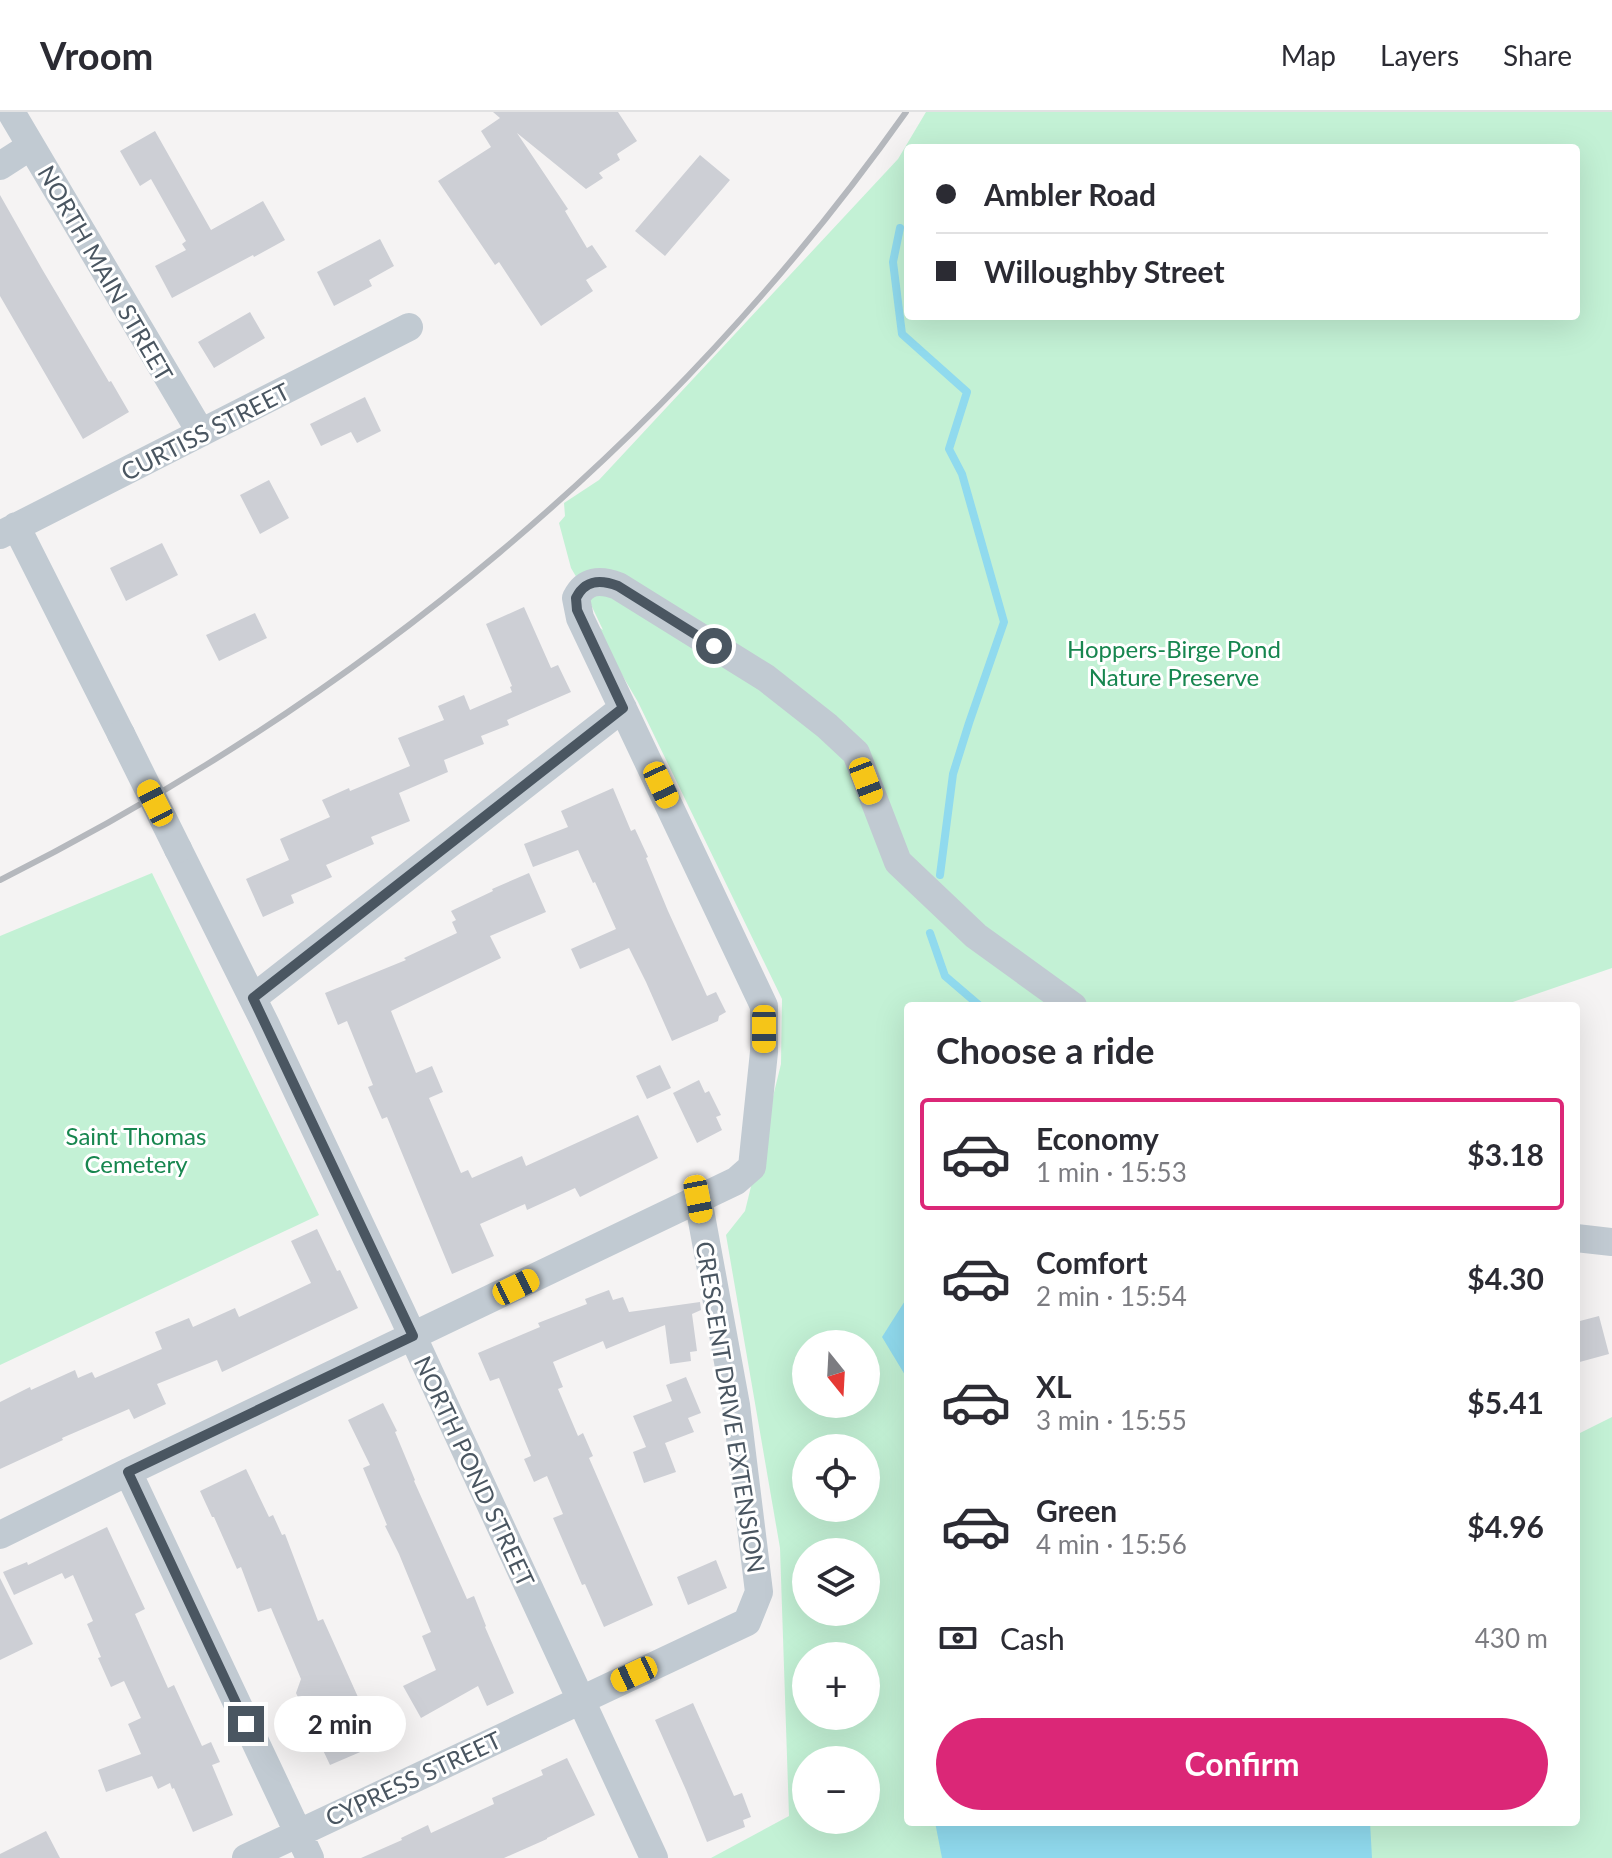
<!DOCTYPE html>
<html lang="en">
<head>
<meta charset="utf-8">
<style>
	:root { --surface:#fff; --page:#f7f7f7; --text:#2b2b33; --muted:#7c7c81; --line:#e1e1e2; --accent:#db2777 }
	body { margin:0; font-family:Lato,sans-serif; background:var(--page); color:var(--text); height:100vh; display:flex; flex-direction:column; font-size:30px; white-space:nowrap }
	* { box-sizing:border-box; margin:0 }
	p { font-size:26px; color:var(--muted) }
	.icon { flex:none; width:44px; height:44px; fill:none; stroke:currentColor; stroke-width:2; stroke-linecap:round; stroke-linejoin:round }
	.map { position:relative; flex:1; overflow:hidden }
	.panel { position:absolute; left:904px; top:890px; width:676px; height:824px; display:flex; flex-direction:column; background:var(--surface); border-radius:8px; box-shadow:0 8px 32px #0002 }
	.panel>* { flex:none }
	.top-card { position:absolute; left:904px; top:32px; width:676px; height:176px; border-radius:8px; box-shadow:0 8px 32px #0002; display:grid; align-content:center; height:176px; padding:0 32px; background:var(--surface) }
	.needle { width:52px; rotate:162deg }
	.tools { position:absolute; left:792px; top:1218px; display:grid; gap:16px }
	.tools a { display:grid; place-items:center; width:88px; height:88px; border-radius:50%; background:var(--surface); box-shadow:0 8px 32px #0002; font-size:40px }
	.end { position:absolute; width:36px; height:36px; margin:-18px; border:10px solid #4a5661; background:#fff; box-shadow:0 0 0 4px #fff }
	.from { border-radius:50% }
	.bubble { position:absolute; height:56px; border-radius:28px; background:var(--surface); box-shadow:0 8px 32px #0002; font-size:26px; font-weight:700; line-height:56px; text-align:center }
	.car { position:absolute; width:24px; height:48px; margin:-24px -12px; border-radius:10px; box-shadow:0 0 6px 2px #0007; background:linear-gradient(#f5c518 24%,#345 0 40%,#f5c518 0 76%,#345 0 86%,#f5c518 0) }
	.top-card b { display:flex; align-items:center; gap:28px; height:76px; font-size:30px }
	.top-card b+b { border-top:2px solid var(--line) }
	.top-card i { width:20px; height:20px; background:var(--text) }
	ul { padding:0; list-style:none }
	li { display:flex; align-items:center; gap:24px; height:112px; margin:0 16px 12px; padding:0 16px; border:4px solid transparent; border-radius:8px }
	li div { flex:1 }
	li b { display:block; font-size:30px }
	li em { font-style:normal; font-weight:700 }
	li.on { border-color:var(--accent) }
	li>.icon { width:72px; height:72px; stroke-width:1.5 }
	h2 { padding:0 32px; font-size:36px; line-height:96px }
	.pay { display:flex; align-items:center; gap:20px; height:88px; padding:0 32px; font-size:30px }
	.pay p { margin-inline-start:auto }
	.button { display:flex; gap:16px; margin-top:auto; padding:16px 32px }
	.button a { flex:1; height:92px; border-radius:48px; background:var(--accent); color:#fff; font-size:32px; font-weight:700; line-height:92px; text-align:center }
	header { display:flex; align-items:center; gap:48px; box-sizing:border-box; height:112px; padding:0 40px; background:var(--surface); border-bottom:2px solid var(--line) }
	header strong { font-size:38px }
	nav { display:flex; gap:44px; margin-inline-start:auto; font-size:28px }
	.map>svg:first-child { display:block }
</style>
</head>
<body>
<header>
<strong>Vroom</strong>
<nav><a>Map</a><a>Layers</a><a>Share</a></nav>
</header>
<div class="map">
<svg width="1612" height="1746" viewBox="0 0 1612 1746">
	<rect width="100%" height="100%" fill="#f5f3f3"/>
	<path fill="#c3f1d5" fill-rule="evenodd" d="M926,0H1612V856L1501,894H908V1710H1576V1323L1612,1305V1746H711L789,1704L780,1436L726,1123L745,1099L781,952L782,887L638,590L591,510L603,518L584,478L571,456L559,411L565,404L564,391L599,368L898,47ZM908,36H1576V204H908ZM806,1232H866V1292H806ZM806,1336H866V1396H806ZM806,1440H866V1500H806ZM806,1544H866V1604H806ZM806,1648H866V1708H806Z
		M152,761L319,1103L0,1253V824Z"/>
	<path fill="#90daee" d="M908,1184V1268L882,1225Z
		M935,1710H1370L1372,1746H942Z"/>
	<g fill="none" stroke-linecap="round" stroke-linejoin="round">
		<path stroke="#90daee" stroke-width="8" d="M900,116L893,150L902,222L967,280L949,337L962,362L1004,510L969,611L953,662L940,763
			M930,821L945,864L980,894"/>
	</g>
	<path fill="#cdcfd5" d="M493,0H618L637,29L617,42L620,48L599,61L603,66L586,77L517,21L568,97L565,99L587,136L592,133L607,155L586,168L593,179L541,214L499,150L495,153L438,69L491,35L481,19L500,6Z
		M155,19L211,118L263,89L285,128L254,145L253,143L172,186L155,154L186,138L182,132L186,129L151,67L140,74L120,39Z
		M700,43L730,68L665,144L635,119Z
		M0,83L42,157L109,270L111,269L129,300L83,327L0,184Z
		M380,127L394,154L369,168L372,174L334,194L317,160Z
		M250,200L265,226L214,256L198,230Z
		M365,285L381,319L357,331L351,320L321,334L310,312Z
		M269,368L289,406L260,422L240,383Z
		M162,431L178,463L126,489L110,456Z
		M524,495L551,556L558,553L571,580L507,608L509,613L481,624L484,632L444,648L448,660L399,681L410,709L371,725L374,732L326,753L332,765L291,783L294,791L263,805L246,767L289,748L280,727L330,705L322,688L349,676L350,679L410,654L398,626L444,608L438,594L464,583L470,598L512,580L510,575L512,574L486,512Z
		M255,501L267,526L219,549L206,523Z
		M613,676L631,719L635,717L648,745L646,746L668,799L707,884L716,880L726,900L719,904L718,909L672,929L646,870L629,836L580,857L571,837L616,817L595,770L593,771L578,738L533,755L524,732L568,715L561,699Z
		M529,761L546,800L490,824L501,846L391,899L416,961L432,954L443,980L429,986L461,1061L468,1058L472,1066L522,1044L526,1054L638,1003L658,1046L580,1085L575,1076L527,1098L525,1092L480,1112L494,1144L452,1162L387,1005L382,1007L368,975L373,973L347,909L338,913L325,881L406,848L404,846L457,821L452,810L456,808L451,799L493,779L492,777Z
		M660,953L671,976L647,987L636,964Z
		M699,968L705,981L709,979L721,1003L716,1005L722,1018L697,1031L673,981Z
		M317,1117L337,1159L340,1158L358,1196L222,1260L217,1248L157,1272L166,1292L134,1307L129,1297L62,1326L63,1328L0,1357V1290L30,1275L31,1278L75,1258L78,1266L92,1260L95,1266L162,1237L155,1220L189,1206L193,1215L235,1196L239,1205L311,1171L291,1129Z
		M609,1178L613,1188L623,1185L629,1200L700,1190L701,1198L692,1202L697,1239L690,1240L691,1249L670,1252L665,1213L606,1237L603,1229L553,1250L563,1275L558,1277L578,1324L583,1321L593,1344L589,1346L653,1493L604,1515L585,1472L582,1473L553,1406L563,1402L547,1364L534,1370L524,1347L531,1344L499,1266L490,1269L478,1241L540,1215L538,1211L587,1192L585,1187Z
		M1599,1204L1609,1242L1576,1251V1210Z
		M686,1265L701,1301L688,1306L694,1320L665,1331L676,1360L644,1371L633,1340L646,1335L633,1304L672,1289L666,1273Z
		M383,1291L397,1319L395,1320L415,1368L414,1369L467,1487L474,1484L486,1514L485,1515L514,1581L487,1594L478,1574L421,1606L403,1574L436,1558L422,1524L431,1520L399,1442L385,1414L387,1413L363,1356L370,1353L348,1308Z
		M246,1357L269,1405L273,1403L282,1423L285,1422L318,1509L323,1507L379,1632L330,1653L296,1581L301,1567L271,1496L258,1500L241,1455L237,1457L214,1405H212L200,1379Z
		M107,1415L145,1497L135,1502L168,1576L174,1573L202,1634L211,1630L220,1650L212,1653L233,1703L193,1720L174,1676L172,1677L170,1671L158,1677L152,1664L106,1680L98,1658L141,1642L128,1612L141,1606L124,1569L111,1575L98,1546L101,1545L87,1512L93,1509L73,1463L65,1467L62,1461L14,1483L3,1460L27,1450L28,1453Z
		M716,1448L727,1476L688,1493L677,1465Z
		M0,1466L33,1532L0,1548Z
		M693,1591L734,1684L742,1681L751,1705L743,1708L745,1715L707,1730L686,1678L655,1608Z
		M567,1646L595,1703L547,1726V1727L504,1746H361L402,1728L401,1726L428,1713L431,1721L494,1692L492,1686L543,1663L541,1658Z
		M46,1719L60,1746H0V1742Z"/>
	<g fill="none" stroke-linecap="round" stroke-linejoin="round">
		<path stroke="#c1cad2" stroke-width="28" d="M11,0L201,321
			M0,54L31,34
			M16,414L121,622
			M0,423L409,215
			M178,737L265,911L401,1199L654,1746
			M253,886L623,596
			M1576,1126L1612,1130
			M128,1360L310,1746
			M0,1423L128,1360L736,1069L752,1055L764,940V894L580,506L576,486C585,468 600,467 618,474L766,566L827,614L856,641L898,750L976,824L1073,894
			M246,1746L747,1510L759,1480L736,1293L698,1087"/>
		<path stroke="#b5b8bd" stroke-width="6" d="M0,768C359,588 673,329 906,0"/>
		<path stroke="#c1cad2" stroke-width="28" d="M121,622L178,737"/>
	</g>
	<g fill="none" stroke-linecap="round" stroke-linejoin="round">
		<path stroke="#4a5661" stroke-width="10" d="M246,1612L128,1360L413,1224L253,886L623,596L577,498L576,486C585,468 600,467 618,474L714,534"/>
	</g>
	<g text-anchor="middle" dominant-baseline="central" stroke-width="6" stroke-linejoin="round" paint-order="stroke">
		<g font-size="24" fill="#4a5661" stroke="#fff">
			<text transform="translate(106 161) rotate(60)">NORTH MAIN STREET</text>
			<text transform="translate(205 319) rotate(-27)">CURTISS STREET</text>
			<text transform="translate(731 1295) rotate(81)">CRESCENT DRIVE EXTENSION</text>
			<text transform="translate(475 1359) rotate(65)">NORTH POND STREET</text>
			<text transform="translate(413 1666) rotate(-25)">CYPRESS STREET</text>
		</g>
		<g font-size="24" fill="#17864f" stroke="#fff">
			<text x="1174" y="536">Hoppers-Birge Pond<tspan x="1174" dy="28">Nature Preserve</tspan></text>
			<text x="136" y="1023">Saint Thomas<tspan x="136" dy="28">Cemetery</tspan></text>
		</g>
	</g>
</svg>
<div class="tools">
<a><svg class="needle" viewBox="-14 -14 28 28"><path d="M0-13l5 13h-10z" fill="#e53935"/><path d="M0 13l5-13h-10z" fill="#7c7c81"/></svg></a>
<a><svg class="icon" aria-label="locate" viewBox="0 0 24 24"><circle cx="12" cy="12" r="6"/><path d="M12 2v4M12 18v4M2 12h4M18 12h4"/></svg></a>
<a><svg class="icon" aria-label="layers" viewBox="0 0 24 24"><path d="M12 4l9 5-9 5-9-5zM3 14l9 5 9-5"/></svg></a>
<a>+</a>
<a>−</a>
</div>
<i class="end from" style="left:714px;top:534px"></i>
<i class="end" style="left:246px;top:1612px"></i>
<div class="bubble" style="left:274px;top:1584px;width:132px">2 min</div>
<i class="car" style="left:866px;top:669px;rotate:159deg"></i>
<i class="car" style="left:661px;top:673px;rotate:155deg"></i>
<i class="car" style="left:155px;top:691px;rotate:333deg"></i>
<i class="car" style="left:764px;top:917px;rotate:180deg"></i>
<i class="car" style="left:698px;top:1087px;rotate:169deg"></i>
<i class="car" style="left:516px;top:1175px;rotate:64deg"></i>
<i class="car" style="left:634px;top:1562px;rotate:245deg"></i>
<div class="top-card">
<b><i class="from"></i>Ambler Road</b>
<b><i></i>Willoughby Street</b>
</div>
<section class="panel">
<h2>Choose a ride</h2>
<ul>
<li class="on"><svg class="icon" aria-label="car" viewBox="0 0 24 24"><path d="M5 17H2v-5l4-1 3-4h7l3 4 3 1v5h-3M9 17h6M6 11h13"/><circle cx="7" cy="17" r="2"/><circle cx="17" cy="17" r="2"/></svg><div><b>Economy</b><p>1 min · 15:53</p></div><em>$3.18</em></li>
<li><svg class="icon" aria-label="car" viewBox="0 0 24 24"><path d="M5 17H2v-5l4-1 3-4h7l3 4 3 1v5h-3M9 17h6M6 11h13"/><circle cx="7" cy="17" r="2"/><circle cx="17" cy="17" r="2"/></svg><div><b>Comfort</b><p>2 min · 15:54</p></div><em>$4.30</em></li>
<li><svg class="icon" aria-label="car" viewBox="0 0 24 24"><path d="M5 17H2v-5l4-1 3-4h7l3 4 3 1v5h-3M9 17h6M6 11h13"/><circle cx="7" cy="17" r="2"/><circle cx="17" cy="17" r="2"/></svg><div><b>XL</b><p>3 min · 15:55</p></div><em>$5.41</em></li>
<li><svg class="icon" aria-label="car" viewBox="0 0 24 24"><path d="M5 17H2v-5l4-1 3-4h7l3 4 3 1v5h-3M9 17h6M6 11h13"/><circle cx="7" cy="17" r="2"/><circle cx="17" cy="17" r="2"/></svg><div><b>Green</b><p>4 min · 15:56</p></div><em>$4.96</em></li>
</ul>
<div class="pay"><svg class="icon" aria-label="cash" viewBox="0 0 24 24"><path d="M3 7h18v10H3z"/><circle cx="12" cy="12" r="2"/></svg>Cash<p>430 m</p></div>
<div class="button"><a>Confirm</a></div>
</section>
</div>
</body>
</html>
